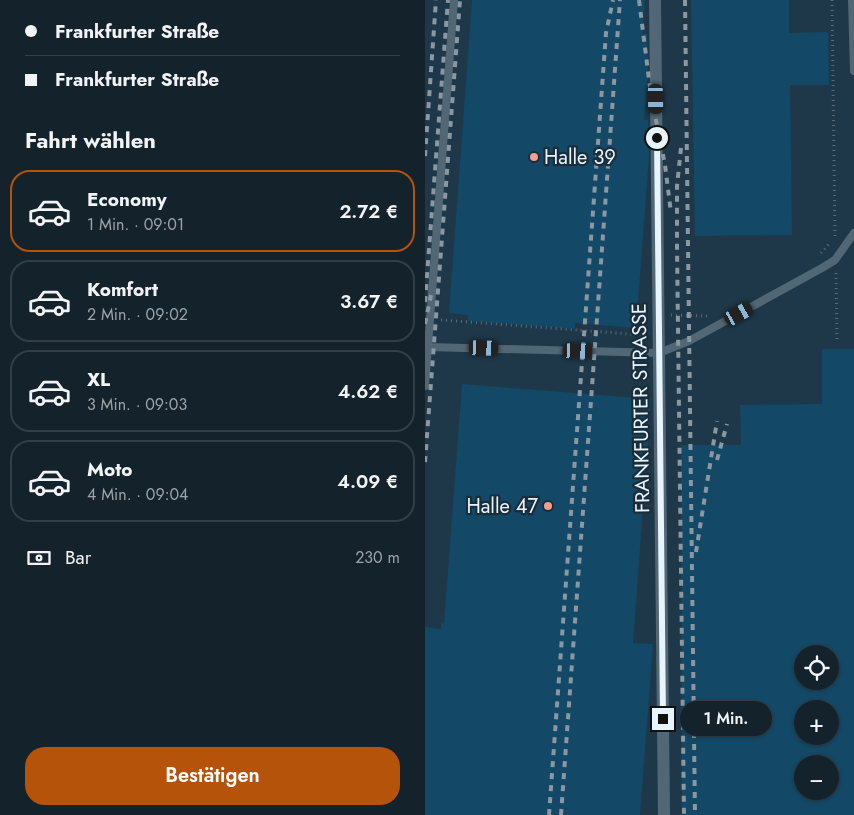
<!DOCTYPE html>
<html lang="de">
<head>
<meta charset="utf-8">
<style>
	:root { --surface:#14222c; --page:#212f38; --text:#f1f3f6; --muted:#9da4a9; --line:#333f48; --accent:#b45309 }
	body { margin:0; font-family:Jost,sans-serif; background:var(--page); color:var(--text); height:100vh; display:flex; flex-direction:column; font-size:19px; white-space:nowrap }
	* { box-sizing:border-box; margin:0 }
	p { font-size:16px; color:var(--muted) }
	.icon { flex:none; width:28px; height:28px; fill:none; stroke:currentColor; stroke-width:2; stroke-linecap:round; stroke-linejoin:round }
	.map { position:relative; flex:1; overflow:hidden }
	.sheet { display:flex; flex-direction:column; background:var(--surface); width:425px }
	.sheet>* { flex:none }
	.top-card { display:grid; align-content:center; height:110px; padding:0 25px; background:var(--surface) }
	.buttons { position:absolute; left:369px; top:645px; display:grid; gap:10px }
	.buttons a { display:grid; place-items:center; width:45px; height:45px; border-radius:50%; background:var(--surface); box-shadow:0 1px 4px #0004,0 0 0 1px var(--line); font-size:25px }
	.end { position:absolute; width:22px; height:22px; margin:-11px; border:6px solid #e8f4fc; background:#111; box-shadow:0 0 0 2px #111 }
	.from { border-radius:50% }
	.bubble { position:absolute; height:35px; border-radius:18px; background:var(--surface); box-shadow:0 1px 4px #0004,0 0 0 1px var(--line); font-size:16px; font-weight:600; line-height:35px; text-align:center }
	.car { position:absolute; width:15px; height:30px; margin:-15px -8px; border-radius:6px; box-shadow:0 0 4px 1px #0007; background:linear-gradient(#222 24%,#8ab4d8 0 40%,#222 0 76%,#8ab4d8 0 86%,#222 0) }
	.top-card b { display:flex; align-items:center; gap:18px; height:48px; font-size:19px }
	.top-card b+b { border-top:1px solid var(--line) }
	.top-card i { width:12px; height:12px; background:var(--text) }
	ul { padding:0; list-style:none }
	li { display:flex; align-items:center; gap:15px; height:82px; margin:0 10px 8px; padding:0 15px; border:2px solid var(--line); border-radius:20px }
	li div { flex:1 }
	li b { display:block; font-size:19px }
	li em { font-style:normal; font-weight:600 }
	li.current { border-color:var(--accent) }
	li>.icon { width:45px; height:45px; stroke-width:1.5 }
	h2 { padding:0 25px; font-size:22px; line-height:60px }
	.pay { display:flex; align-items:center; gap:12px; height:55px; padding:0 25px; font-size:19px }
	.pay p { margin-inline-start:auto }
	.action { display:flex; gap:10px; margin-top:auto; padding:10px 25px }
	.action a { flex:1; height:58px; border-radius:20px; background:var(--accent); color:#fff; font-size:20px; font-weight:600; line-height:58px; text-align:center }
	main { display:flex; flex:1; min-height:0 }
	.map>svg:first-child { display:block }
</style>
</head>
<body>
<main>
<section class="sheet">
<div class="top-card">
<b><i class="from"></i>Frankfurter Straße</b>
<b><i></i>Frankfurter Straße</b>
</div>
<h2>Fahrt wählen</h2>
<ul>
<li class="current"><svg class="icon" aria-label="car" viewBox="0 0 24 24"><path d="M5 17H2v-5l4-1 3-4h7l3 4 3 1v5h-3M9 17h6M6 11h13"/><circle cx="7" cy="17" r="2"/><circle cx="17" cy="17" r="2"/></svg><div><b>Economy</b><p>1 Min. · 09:01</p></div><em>2.72 €</em></li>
<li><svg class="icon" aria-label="car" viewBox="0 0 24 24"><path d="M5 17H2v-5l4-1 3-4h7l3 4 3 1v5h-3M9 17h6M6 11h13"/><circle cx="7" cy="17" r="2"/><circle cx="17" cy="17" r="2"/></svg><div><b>Komfort</b><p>2 Min. · 09:02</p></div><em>3.67 €</em></li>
<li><svg class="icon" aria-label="car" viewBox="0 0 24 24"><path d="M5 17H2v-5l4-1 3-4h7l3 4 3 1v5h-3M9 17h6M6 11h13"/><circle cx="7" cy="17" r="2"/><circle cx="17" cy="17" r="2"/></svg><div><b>XL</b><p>3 Min. · 09:03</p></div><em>4.62 €</em></li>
<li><svg class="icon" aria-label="car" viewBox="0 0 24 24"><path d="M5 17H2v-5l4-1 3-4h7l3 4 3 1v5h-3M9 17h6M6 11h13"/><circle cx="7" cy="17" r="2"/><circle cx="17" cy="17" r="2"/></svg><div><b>Moto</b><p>4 Min. · 09:04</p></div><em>4.09 €</em></li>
</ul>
<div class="pay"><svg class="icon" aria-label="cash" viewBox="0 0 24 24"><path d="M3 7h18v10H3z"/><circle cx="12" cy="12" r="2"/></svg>Bar<p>230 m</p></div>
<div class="action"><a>Bestätigen</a></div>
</section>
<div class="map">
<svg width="429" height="815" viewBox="0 0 429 815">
	<rect width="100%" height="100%" fill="#1a2d3a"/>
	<path fill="#1e3849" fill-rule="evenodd" d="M0,0H429V815H0ZM378,654H405V681H378ZM378,709H405V736H378ZM378,764H405V791H378Z"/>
	<path fill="#134866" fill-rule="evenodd" d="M47,0H220L217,34H222L223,70L219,120H223L224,156L211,328L150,323V329L43,321V315L24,313Z
		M266,0H364V33L403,32L404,85H365L367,235L270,236Z
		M397,349H429V815H257L256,445H316L315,405L397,404ZM378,654H405V681H378ZM378,709H405V736H378ZM378,764H405V791H378Z
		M37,384L226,399L208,643L228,644L215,815H0V627L16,629V623L19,624Z"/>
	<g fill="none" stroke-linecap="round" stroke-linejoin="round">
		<path stroke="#5a6b76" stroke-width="3" stroke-dasharray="1 4" stroke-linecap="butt" d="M407,0L410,239
			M396,253L405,243
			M411,273L412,341
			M246,315L282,316
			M16,320L219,335"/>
		<path stroke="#526775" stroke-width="8" d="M427,0L429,71
			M3,347L234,353L264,341L397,268L410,260L429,233
			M0,386L29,0"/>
		<path stroke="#526775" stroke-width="12" d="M230,0L239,815"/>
		<path stroke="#8998a2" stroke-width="4" stroke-dasharray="6 6" stroke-linecap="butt" d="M214,0L226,95L240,165L246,213
			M260,0L270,815
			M256,148L252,186V247L259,815
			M0,156L11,0
			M0,302L23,0
			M0,324L6,295
			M292,460L302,424
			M0,462L35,0
			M271,552L292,421
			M124,815L181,33L188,0
			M136,815L195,0"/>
	</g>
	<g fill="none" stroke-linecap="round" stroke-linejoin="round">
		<path stroke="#e8f4fc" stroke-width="6" d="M232,138L238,719"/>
	</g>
	<g fill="#f59d8e" stroke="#1a2d3a" stroke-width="2">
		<circle cx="109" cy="157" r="5"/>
		<circle cx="123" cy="506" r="5"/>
	</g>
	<g text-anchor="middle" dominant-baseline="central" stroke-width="4.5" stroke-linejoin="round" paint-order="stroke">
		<g font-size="20" fill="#e8f4fc" stroke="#1a2d3a" text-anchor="start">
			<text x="119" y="157">Halle 39</text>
			<text x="113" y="506" text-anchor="end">Halle 47</text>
		</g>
		<g font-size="20" fill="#e8f4fc" stroke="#1a2d3a">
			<text transform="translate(216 408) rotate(-91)">FRANKFURTER STRASSE</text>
		</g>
	</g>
</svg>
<div class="buttons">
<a><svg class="icon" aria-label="locate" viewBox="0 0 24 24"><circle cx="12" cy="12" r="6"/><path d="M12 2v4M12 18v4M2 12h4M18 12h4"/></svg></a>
<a>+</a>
<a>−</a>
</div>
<i class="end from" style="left:232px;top:138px"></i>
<i class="end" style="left:238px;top:719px"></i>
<div class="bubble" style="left:255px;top:701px;width:92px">1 Min.</div>
<i class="car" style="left:231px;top:99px;rotate:179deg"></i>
<i class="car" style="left:314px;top:314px;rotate:61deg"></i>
<i class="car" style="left:59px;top:348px;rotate:92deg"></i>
<i class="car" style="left:153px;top:351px;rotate:92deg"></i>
</div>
</main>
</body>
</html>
